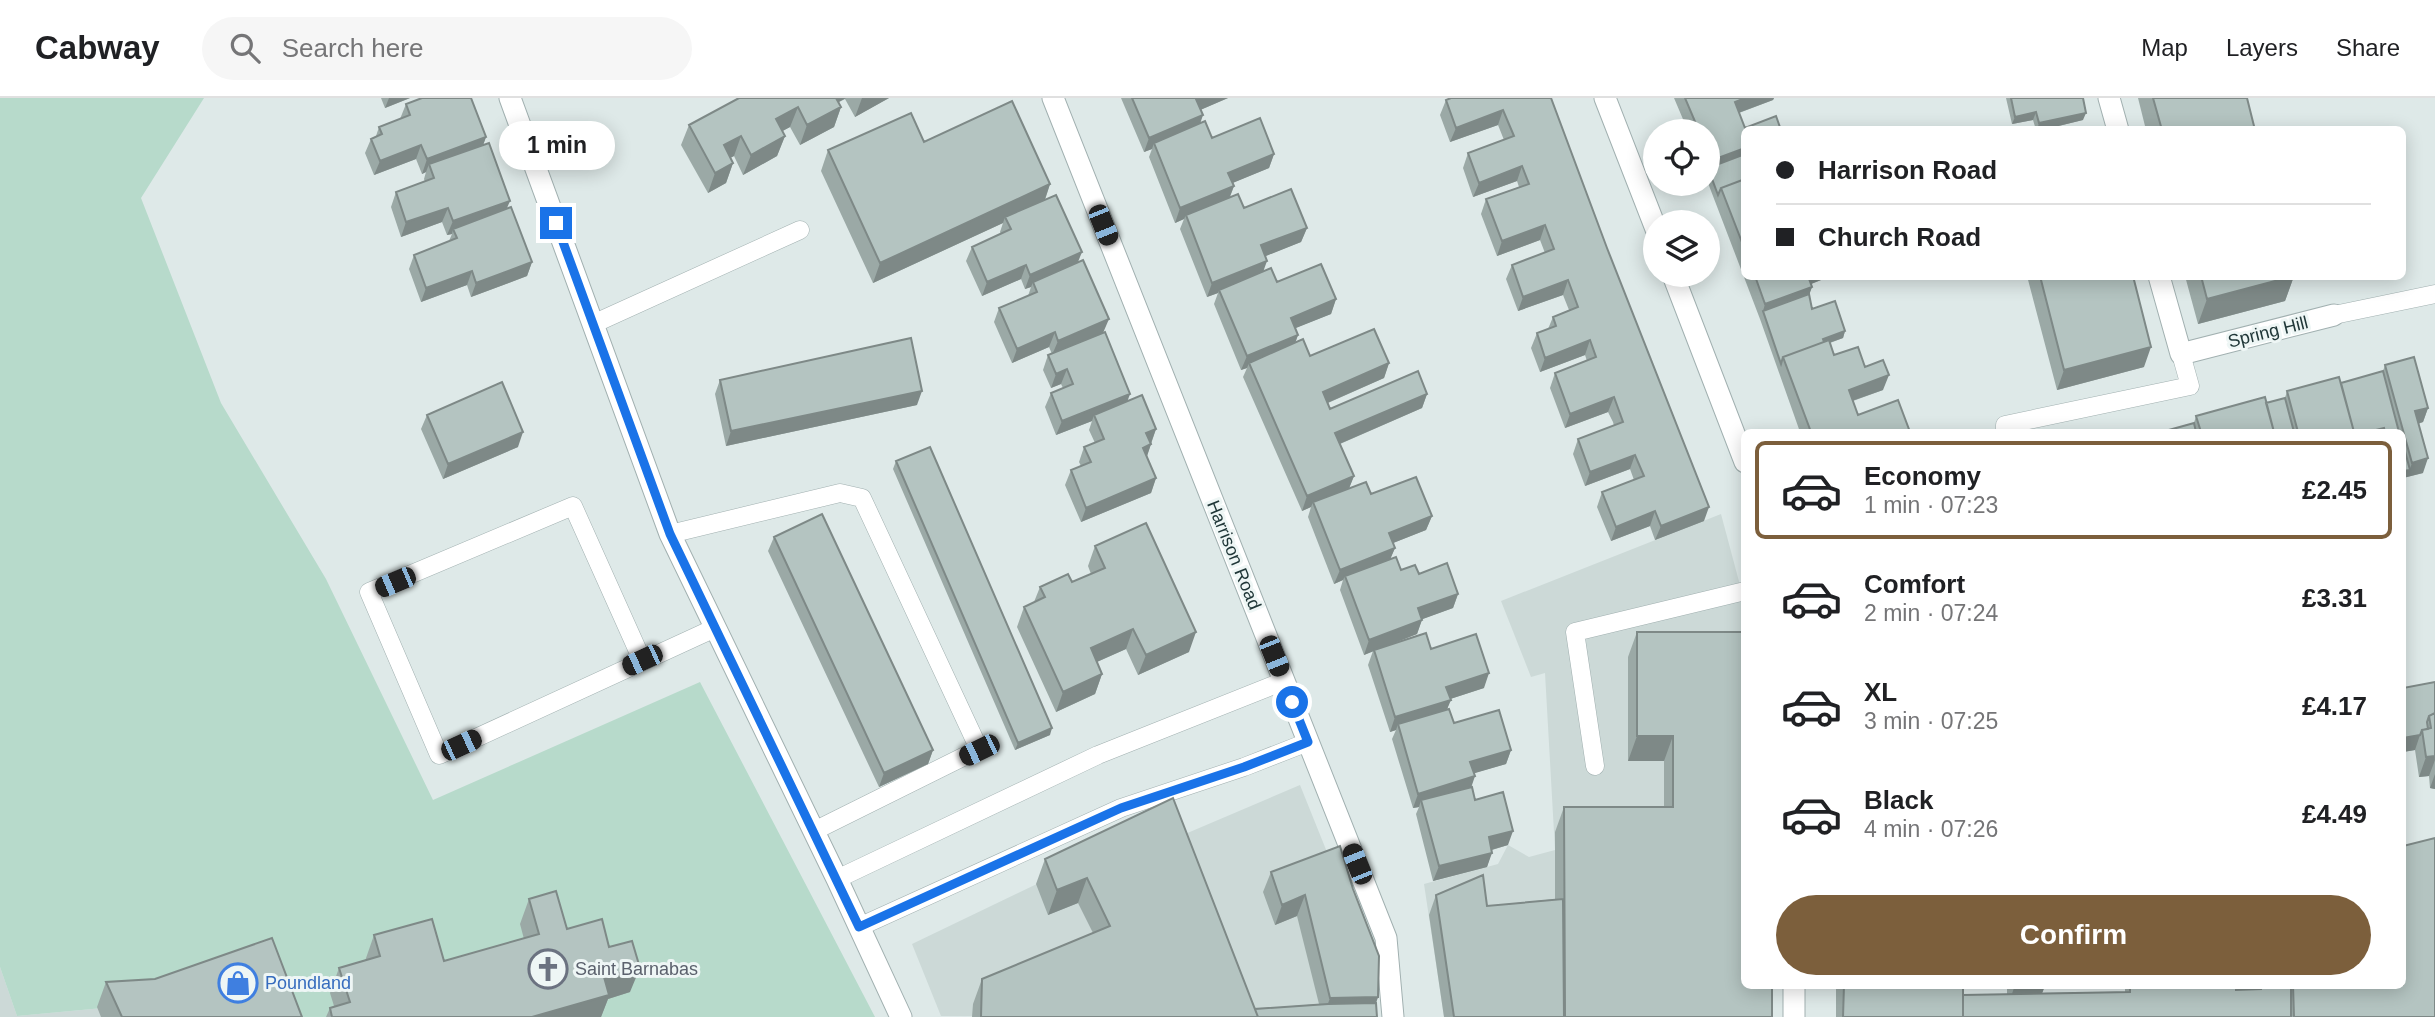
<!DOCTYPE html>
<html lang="en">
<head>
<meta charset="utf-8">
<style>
	:root { --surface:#fff; --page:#f6f6f6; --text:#202124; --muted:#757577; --line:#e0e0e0; --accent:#7c5f3c }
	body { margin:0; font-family:Arial,sans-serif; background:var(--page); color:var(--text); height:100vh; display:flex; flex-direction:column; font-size:26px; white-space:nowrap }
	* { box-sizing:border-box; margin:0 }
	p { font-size:23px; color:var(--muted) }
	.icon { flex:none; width:38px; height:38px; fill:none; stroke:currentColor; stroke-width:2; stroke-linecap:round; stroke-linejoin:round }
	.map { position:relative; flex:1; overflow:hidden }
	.drawer { position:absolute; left:1741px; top:331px; width:665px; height:560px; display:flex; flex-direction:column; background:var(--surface); border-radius:10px; box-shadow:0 4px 18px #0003 }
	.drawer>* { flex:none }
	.banner { position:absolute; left:1741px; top:28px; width:665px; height:154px; border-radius:10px; box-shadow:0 4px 18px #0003; display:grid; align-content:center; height:154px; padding:0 35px; background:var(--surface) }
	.buttons { position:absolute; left:1643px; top:21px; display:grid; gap:14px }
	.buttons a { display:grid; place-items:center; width:77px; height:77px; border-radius:50%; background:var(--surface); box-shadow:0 4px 18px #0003; font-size:35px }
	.end { position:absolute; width:32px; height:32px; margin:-16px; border:9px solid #1a73e8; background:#fff; box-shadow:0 0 0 4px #fff }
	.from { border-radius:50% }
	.bubble { position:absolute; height:49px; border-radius:24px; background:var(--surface); box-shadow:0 4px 18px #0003; font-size:23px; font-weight:800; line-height:49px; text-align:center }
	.car { position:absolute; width:21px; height:42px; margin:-21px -10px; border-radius:9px; box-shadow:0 0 5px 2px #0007; background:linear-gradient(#222 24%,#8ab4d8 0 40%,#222 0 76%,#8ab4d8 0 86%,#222 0) }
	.banner b { display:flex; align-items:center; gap:24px; height:66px; font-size:26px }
	.banner b+b { border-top:2px solid var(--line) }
	.banner i { width:18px; height:18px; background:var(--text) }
	ul { padding:12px 0 0; list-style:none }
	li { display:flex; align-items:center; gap:21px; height:98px; margin:0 14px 10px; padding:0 21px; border:4px solid transparent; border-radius:10px }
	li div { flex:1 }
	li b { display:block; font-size:26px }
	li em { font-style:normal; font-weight:800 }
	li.on { border-color:var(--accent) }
	li>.icon { width:63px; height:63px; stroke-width:1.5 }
	.primary-button { display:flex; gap:14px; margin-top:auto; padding:14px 35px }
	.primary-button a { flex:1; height:80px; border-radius:42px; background:var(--accent); color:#fff; font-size:28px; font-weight:800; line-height:80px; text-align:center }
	header { display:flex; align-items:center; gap:42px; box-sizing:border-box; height:98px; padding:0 35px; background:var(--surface); border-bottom:2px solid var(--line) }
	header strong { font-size:33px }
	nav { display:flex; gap:38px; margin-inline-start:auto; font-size:24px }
	.search { width:490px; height:63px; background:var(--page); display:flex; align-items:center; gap:18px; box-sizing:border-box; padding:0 24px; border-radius:38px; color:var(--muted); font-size:26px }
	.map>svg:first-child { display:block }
</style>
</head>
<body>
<header>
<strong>Cabway</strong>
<div class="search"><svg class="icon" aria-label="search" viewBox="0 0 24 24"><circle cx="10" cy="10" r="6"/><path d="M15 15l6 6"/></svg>Search here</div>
<nav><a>Map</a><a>Layers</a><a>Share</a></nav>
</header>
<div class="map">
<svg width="2435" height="919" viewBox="0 0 2435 919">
	<rect width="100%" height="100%" fill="#dee9e8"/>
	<path fill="#ccd9d7" d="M1721,416L1745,506V887L1763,919H1444L1424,786L1498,766L1508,747L1529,759L1555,752L1545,575L1531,579L1501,503Z
		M1300,687L1333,769L1371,919L941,918L912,846L1164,725L1171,742Z
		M0,869L17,918L146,906L284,919H0Z"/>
	<path fill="#b7dacb" d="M0,0H204L141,100L221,305L326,481L433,702L700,584L875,919H599L530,861L371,883L338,919H284L146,906L17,918L0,869Z"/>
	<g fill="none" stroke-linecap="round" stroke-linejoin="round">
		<g stroke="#a1b0b0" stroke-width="19">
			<path id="service" d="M2334,217L2435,196
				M593,226L800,132
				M2005,334V327L2190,288L2181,256
				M670,436L840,395L862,400L979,651L814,733
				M642,562L573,408L369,494L439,657L715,530
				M1595,668L1575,534L1745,493
				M837,781L1098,657L1284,583
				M859,829L1121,710L1244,669L1308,644"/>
		</g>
		<g stroke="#a1b0b0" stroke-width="23">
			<path id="minor" d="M510,0L670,436L837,781L901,919
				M1053,0L1386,840L1393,919
				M1605,0L1656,131
				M2109,0L2118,32
				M1673,177L1745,364
				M2159,178L2181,256L2334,217
				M1794,887V919"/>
		</g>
		<use href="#service" stroke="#fff" stroke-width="18"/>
		<use href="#minor" stroke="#fff" stroke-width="21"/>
	</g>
	<path fill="#9ba9a6" d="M381,0H410L385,10Z
		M739,0H889L855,19L845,1L839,4L841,9L834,29L800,47L790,29L782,33L785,38L777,58L743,77L734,58L730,60L733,65L726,85L708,95L681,47L689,27Z
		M1121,0H1228L1200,12V26L1212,40L1274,56L1269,70L1232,85L1234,88L1230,99L1244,110L1307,130L1301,144L1265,158L1263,174L1277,184L1336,201L1331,216L1295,230L1298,237L1295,245L1310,258L1389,265L1384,280L1328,305L1330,311L1427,296L1422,310L1340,346L1354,378L1349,390L1371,396L1432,418L1426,432L1393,445L1395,450L1390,461L1401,472L1419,476L1458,496L1453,510L1422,521L1417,536L1384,549L1431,551L1484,590L1450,601L1447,612L1454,625L1511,652L1506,666L1474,675L1471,689L1475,702L1508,747L1492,752L1487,769L1433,783L1416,716L1419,709L1413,710L1392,641L1396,632L1390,634L1368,567L1373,553L1364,557L1340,492L1343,482L1334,486L1308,419L1311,409L1302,413L1243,279L1247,270L1241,272L1214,206L1218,195L1207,199L1180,131L1184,121L1175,125L1149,59L1152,51L1144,54Z
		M1551,0L1704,423L1655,442L1650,428L1611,443L1597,409L1602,394L1634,382L1630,371L1585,388L1573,356L1578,341L1614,328L1613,324L1608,314L1565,330L1550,290L1555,275L1587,263L1585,257L1540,274L1531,250L1537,235L1548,231L1553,219L1569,212L1563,197L1518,213L1506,181L1512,167L1545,155L1540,142L1497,158L1481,116L1486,101L1519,89L1517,83L1473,99L1463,70L1468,55L1504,42L1498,27L1450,44L1440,17L1446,2Z
		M1674,0H1774L1773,2L1739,15L1745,32V178H1831L1811,186L1812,189L1809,196L1812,211L1845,233L1843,240L1830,245L1834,257L1865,269L1883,292L1853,303L1858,317L1910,334H1800L1760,221L1708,85V33H1688Z
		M2006,0H2083V22L2042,32H2036L2033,22L2012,26Z
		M2138,0H2247L2255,32H2146Z
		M406,6L486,39L483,47L507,111L532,164L527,178L471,199L467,187L421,204L409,171L414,157L449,143L452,136L447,137L442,124L401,139L391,109L396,94L425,84L424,81L426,74L422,76L416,61L374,77L365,55L371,41L376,38L379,29L400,21Z
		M924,44L1050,86L1045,102L1078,164L1127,304L1156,331L1147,358L1156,380L1151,395L1081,424L1065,387L1071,372L1081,368L1079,364L1084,349L1095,345L1089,332L1092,323L1056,337L1045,309L1051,295L1063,290L1061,286L1051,290L1043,272L1048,257L1052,256L1049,249L1012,265L994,224L999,210L1028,198L1031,189L1025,191L1021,181L982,198L966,163L972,149L1001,136L1000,134L1003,125L873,185L821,73L828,52Z
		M2027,178H2133L2144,269L2057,292Z
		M2185,178H2294L2285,203L2198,226Z
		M2385,267L2428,310L2423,324L2418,326L2423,375L2403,380V334H2168L2169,332L2194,325L2196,318L2266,305L2285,300L2287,293L2341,285L2383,273Z
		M720,282L917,307L726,348L715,296Z
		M427,317L518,349L443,381L421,331Z
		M896,363L1050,637L1015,652L893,371Z
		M774,439L933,652L928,666L879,689L768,453Z
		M1095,448L1189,554L1138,577L1126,551L1097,564L1102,576L1095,596L1056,614L1017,529L1024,509L1034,504L1040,489L1072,484L1091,476L1088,468Z
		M1637,534L1772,919H1444L1429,817L1436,797L1487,808L1555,801V734L1564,709H1664V663H1628V559Z
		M2435,584V691L2430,690L2429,678L2419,679L2415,652L2403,654V590Z
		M1173,700L1255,911L1319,906L1297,818L1275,827L1263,794L1271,774L1340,748L1378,899L1376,905L1377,919H972L973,906L982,881L1093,835L1078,805L1048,817L1036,786L1045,761Z
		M529,801L567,831L609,849L630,894L608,901L601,919H326L330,910L334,908L330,895L339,870L365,863L374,837L444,863L524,841L520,826Z
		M106,884L302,919H101L97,909Z
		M1836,887H1963V897L2007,896V887H2045L2042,895L2125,894V887H2165V890L2206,889V887H2236V892L2255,891V887H2403L2435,919H1836Z"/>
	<path fill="#7e8987" d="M389,0H410L385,10Z
		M829,0H846L824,12Z
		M862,0H889L855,19Z
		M1199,0H1228L1191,16L1196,1Z
		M1745,0H1774L1773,2L1730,18L1735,4Z
		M798,9L790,29L768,41L776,21Z
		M841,9L834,29L800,47L807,27Z
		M1503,12L1498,27L1450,44L1456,30Z
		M2036,14L2033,22L2012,26L2015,19Z
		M2086,15L2083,22L2042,32H2037L2039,25Z
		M1203,17L1198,32L1154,45L1152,51L1144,54L1149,40Z
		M741,38L734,58L716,67L724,47Z
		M785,38L777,58L743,77L751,57Z
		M486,39L481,53L429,66L426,74L422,76L427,61Z
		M421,47L416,61L374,77L380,63Z
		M1745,50V62L1708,69L1710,63Z
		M1274,56L1269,70L1223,89L1228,75Z
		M733,65L726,85L708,95L715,75Z
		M1522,68L1517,83L1473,99L1479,85Z
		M1050,86L1043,107L1005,119L1003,125L873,185L880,165Z
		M1234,88L1228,103L1186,117L1184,121L1175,125L1180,110Z
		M510,103L504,117L453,131L452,136L447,137L453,123Z
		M448,110L442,124L401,139L406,124Z
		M1545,127L1540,142L1497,158L1502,143Z
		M1307,130L1301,144L1256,162L1261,147Z
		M1082,154L1076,169L1033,184L1031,189L1025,191L1030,177Z
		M1267,163L1262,177L1219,192L1218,195L1207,199L1212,185Z
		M532,164L527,178L471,199L476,185Z
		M1026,167L1021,181L982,198L987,184Z
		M472,173L467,187L421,204L426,190Z
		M1805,178H1831L1801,190Z
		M2294,178L2285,203L2198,226L2207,201Z
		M1568,182L1563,197L1518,213L1523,199Z
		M1812,189L1807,203L1763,213L1765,206Z
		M1336,201L1331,216L1286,234L1291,220Z
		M1109,221L1103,235L1052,257L1058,243Z
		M1845,233L1843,240L1820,248L1823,241Z
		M1055,234L1049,249L1012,265L1017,251Z
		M1298,237L1293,251L1249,265L1247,270L1241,272L1247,258Z
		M1590,242L1585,257L1540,274L1545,260Z
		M2151,249L2144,269L2057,292L2064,272Z
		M1389,265L1384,280L1318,309L1323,294Z
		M1067,271L1061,286L1051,290L1056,276Z
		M1889,277L1883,292L1843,306L1849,292Z
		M922,293L917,307L726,348L731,333Z
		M1130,296L1125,310L1094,317L1092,323L1056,337L1062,323Z
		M1427,296L1422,310L1330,350L1335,335Z
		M1614,299L1608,314L1565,330L1570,316Z
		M2428,310L2423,324L2410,328L2415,313Z
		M2384,330L2382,334H2368Z
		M1156,331L1151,345L1146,335Z
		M523,334L518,349L443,381L448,366Z
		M1151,346L1146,361L1143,350Z
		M1635,357L1630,371L1585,388L1590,374Z
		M2428,360L2423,375L2407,379L2412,365Z
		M2410,372L2407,379L2403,380V373Z
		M1354,378L1348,393L1313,404L1311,409L1302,413L1307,398Z
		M1156,380L1151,395L1081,424L1086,410Z
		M1709,409L1704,423L1655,442L1661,428Z
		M1655,413L1650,428L1611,443L1616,429Z
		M1432,418L1426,432L1383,449L1389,435Z
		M1395,450L1389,464L1345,478L1343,482L1334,486L1340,472Z
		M1458,496L1453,510L1412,525L1418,510Z
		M1422,522L1417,536L1364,557L1369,542Z
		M1133,531L1126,551L1083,570L1091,550Z
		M1196,534L1189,554L1138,577L1146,557Z
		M1489,575L1484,590L1441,604L1446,589Z
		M1102,576L1095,596L1056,614L1063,594Z
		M1451,602L1445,616L1398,626L1396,632L1390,634L1395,619Z
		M1052,630L1050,637L1015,652L1018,645Z
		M2420,637L2415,652L2403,654V640Z
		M1637,638H1673L1664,663H1628Z
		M933,652L928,666L879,689L884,675Z
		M1511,652L1506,666L1465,678L1470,664Z
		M2435,658V662L2429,678L2419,679L2426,659Z
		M2435,676V691L2430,690Z
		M1475,678L1470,693L1421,702L1419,709L1413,710L1418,696Z
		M1513,733L1508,747L1484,754L1489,739Z
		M1492,755L1487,769L1433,783L1439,768Z
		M1087,780L1078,805L1048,817L1057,792Z
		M1305,797L1297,818L1275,827L1282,807Z
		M640,870L630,894L608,901L601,919H532L604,879Z
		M2045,888L2037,908L2007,910L2014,890Z
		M1378,899L1371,919H1323L1330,900Z"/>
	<path fill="#b4c4c1" stroke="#7e8987" stroke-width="2" d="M422,0H471L486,39L427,61L421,47L380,63L371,41L382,36L379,29L410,17L406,6Z
		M739,0H836L841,9L807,27L798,9L776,21L785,38L751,57L741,38L724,47L733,65L715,75L689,27Z
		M1132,0H1199L1196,1L1203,17L1149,40Z
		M1451,0H1551L1607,150L1709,409L1661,428L1655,413L1616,429L1602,394L1644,378L1635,357L1590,374L1578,341L1623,324L1618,310L1614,299L1570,316L1555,275L1596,259L1590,242L1545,260L1537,235L1556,228L1553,219L1578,209L1574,198L1568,182L1523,199L1512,167L1554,151L1545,127L1502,143L1486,101L1529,86L1522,68L1479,85L1468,55L1514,38L1503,12L1456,30L1446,2Z
		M1685,0H1745L1735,4L1745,30L1776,18L1781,32H1745V50L1710,63L1708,57V33H1699Z
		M2011,0H2083L2086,15L2039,25L2036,14L2015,19Z
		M2153,0H2247L2255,32H2162Z
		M1012,3L1050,86L880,165L828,52L911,15L924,44Z
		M1260,20L1274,56L1228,75L1234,88L1180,110L1154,45L1205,23L1212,40Z
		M489,45L510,103L453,123L448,110L406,124L396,94L434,80L429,66Z
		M1745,56V81L1721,90L1718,97L1708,70Z
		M1745,81V152L1721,90Z
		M1291,91L1307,130L1261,147L1267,163L1212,185L1186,117L1238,96L1244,110Z
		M1056,97L1082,154L1030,177L1026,167L987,184L972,149L1011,131L1005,119Z
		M511,109L532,164L476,185L472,173L426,190L414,157L457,140L453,131Z
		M1083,162L1109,221L1058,243L1055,234L1017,251L999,210L1037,194L1033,184Z
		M1321,166L1336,201L1291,220L1298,237L1247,258L1219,192L1271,170L1277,184Z
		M1755,178H1808L1812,189L1765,206Z
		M2040,178H2133L2151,249L2064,272Z
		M2201,178H2294L2207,201Z
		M1809,196L1812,211L1835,203L1845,233L1823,241L1824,244L1783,259L1781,266L1763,213Z
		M1374,231L1389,265L1323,294L1330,311L1418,273L1427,296L1335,335L1354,378L1307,398L1249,265L1303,241L1310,258Z
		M1105,234L1130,296L1062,323L1051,295L1073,286L1067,271L1056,276L1048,257Z
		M911,240L922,293L731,333L720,282Z
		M1829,242L1834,257L1858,249L1865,269L1883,262L1889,277L1849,292L1858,317L1898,302L1910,334H1811L1783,259Z
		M2414,259L2428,310L2415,313L2428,360L2412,365L2385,267Z
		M2383,273L2399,334H2385L2384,330L2368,334H2354L2341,285Z
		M2339,279L2354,334H2298L2287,293Z
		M502,284L523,334L448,366L427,317Z
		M1142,297L1156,331L1146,335L1151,346L1143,350L1156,380L1086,410L1071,372L1091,364L1084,349L1104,341L1094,317Z
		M2265,299L2274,334H2201L2196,318Z
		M2285,300L2294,334H2274L2266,305Z
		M2194,325L2196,334H2170L2169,332Z
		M2403,346L2410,372L2403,373Z
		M930,349L1052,630L1018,645L896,363Z
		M1416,379L1432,418L1389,435L1395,450L1340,472L1313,404L1366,384L1371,396Z
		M822,416L933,652L884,675L774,439Z
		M1146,425L1196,534L1146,557L1133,531L1091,550L1102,576L1063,594L1024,509L1045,499L1040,489L1068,476L1072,484L1105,470L1095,448Z
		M1396,459L1401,472L1415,467L1419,476L1447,465L1458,496L1418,510L1422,522L1369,542L1345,478Z
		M1637,534H1745V887H1772V919H1565L1564,709H1673V638H1637Z
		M1426,535L1431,551L1476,536L1489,575L1446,589L1451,602L1395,619L1374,552Z
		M2435,584V615L2429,618L2427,624L2428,631L2422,632L2420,637L2403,640V590Z
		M1449,611L1454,625L1499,612L1511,652L1470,664L1475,678L1418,696L1398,626Z
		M2435,615V658L2426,659L2422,632L2431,630L2429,618Z
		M1472,689L1475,702L1503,694L1513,733L1489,739L1492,755L1439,768L1421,702Z
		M1173,700L1258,919H981L982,881L1110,828L1087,780L1057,792L1045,761Z
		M2435,740V919H2294L2293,887H2403V748Z
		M1340,748L1353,791L1379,858L1378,899L1330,900L1305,797L1282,807L1271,774Z
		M1483,777L1487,808L1563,801L1564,919H1454L1436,797Z
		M556,793L567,831L602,821L609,849L632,843L640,870L604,879L609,897L532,919H332L330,910L350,904L339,870L380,858L374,837L432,821L444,863L539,836L529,801Z
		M272,840L302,919H122L106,884L155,881Z
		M1844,887H1963V919H1843Z
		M2014,887H2045L2014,890Z
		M2130,887H2165V890L2236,887V892L2261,891V887H2291V919H1963V897L2130,894Z
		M1376,905L1377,919H1258L1255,911L1328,906Z"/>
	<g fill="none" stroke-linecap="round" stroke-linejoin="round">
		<path stroke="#1a73e8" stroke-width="9" d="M556,125L670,436L859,829L1121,710L1244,669L1308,644L1292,604"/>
	</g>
	<defs>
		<g id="church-ring" transform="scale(2.0125)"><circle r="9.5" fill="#eef6f5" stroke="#6b7280" stroke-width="1.5"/><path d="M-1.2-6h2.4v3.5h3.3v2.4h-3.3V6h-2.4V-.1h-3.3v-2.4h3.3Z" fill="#6b7280"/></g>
		<g id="shop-ring" transform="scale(2.0125)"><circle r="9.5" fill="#eef6f5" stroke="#3f7fe0" stroke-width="1.5"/><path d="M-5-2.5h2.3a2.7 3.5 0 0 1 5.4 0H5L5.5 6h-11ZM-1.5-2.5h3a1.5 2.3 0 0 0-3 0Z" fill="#3f7fe0"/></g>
	</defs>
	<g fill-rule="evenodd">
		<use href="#church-ring" x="548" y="871"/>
		<use href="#shop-ring" x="238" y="885"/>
	</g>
	<g text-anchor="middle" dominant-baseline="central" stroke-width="6" stroke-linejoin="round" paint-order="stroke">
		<g font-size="18" fill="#203738" stroke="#eef6f5">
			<text transform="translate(2268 234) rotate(-14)">Spring Hill</text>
			<text transform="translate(1234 457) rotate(68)">Harrison Road</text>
		</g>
		<g font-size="18" fill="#5b616d" stroke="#eef6f5" text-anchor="start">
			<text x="575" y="871">Saint Barnabas</text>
		</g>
		<g font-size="18" fill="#366cbe" stroke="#eef6f5" text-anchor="start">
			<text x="265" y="885">Poundland</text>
		</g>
	</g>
</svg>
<div class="buttons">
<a><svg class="icon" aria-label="locate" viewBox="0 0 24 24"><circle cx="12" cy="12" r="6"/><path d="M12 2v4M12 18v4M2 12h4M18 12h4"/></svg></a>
<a><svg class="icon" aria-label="layers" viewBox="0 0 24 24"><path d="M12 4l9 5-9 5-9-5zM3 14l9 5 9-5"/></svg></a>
</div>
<i class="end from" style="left:1292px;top:604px"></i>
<i class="end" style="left:556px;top:125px"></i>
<div class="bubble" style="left:499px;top:23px;width:116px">1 min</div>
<i class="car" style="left:1103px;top:127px;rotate:158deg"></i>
<i class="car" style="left:395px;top:484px;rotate:247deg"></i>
<i class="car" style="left:1274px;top:558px;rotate:158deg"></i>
<i class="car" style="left:642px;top:562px;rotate:245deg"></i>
<i class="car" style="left:461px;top:647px;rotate:65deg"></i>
<i class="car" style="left:979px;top:652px;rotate:244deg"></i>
<i class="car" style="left:1357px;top:766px;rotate:338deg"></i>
<div class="banner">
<b><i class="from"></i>Harrison Road</b>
<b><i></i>Church Road</b>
</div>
<section class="drawer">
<ul>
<li class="on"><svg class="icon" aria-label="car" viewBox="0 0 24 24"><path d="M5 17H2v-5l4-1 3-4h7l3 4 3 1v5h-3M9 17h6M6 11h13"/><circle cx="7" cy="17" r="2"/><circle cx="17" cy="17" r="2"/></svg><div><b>Economy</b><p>1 min · 07:23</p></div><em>£2.45</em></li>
<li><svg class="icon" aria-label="car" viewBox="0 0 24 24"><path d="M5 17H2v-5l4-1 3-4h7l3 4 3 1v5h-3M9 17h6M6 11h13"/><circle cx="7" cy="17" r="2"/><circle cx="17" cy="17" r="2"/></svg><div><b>Comfort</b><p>2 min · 07:24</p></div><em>£3.31</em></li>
<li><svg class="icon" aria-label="car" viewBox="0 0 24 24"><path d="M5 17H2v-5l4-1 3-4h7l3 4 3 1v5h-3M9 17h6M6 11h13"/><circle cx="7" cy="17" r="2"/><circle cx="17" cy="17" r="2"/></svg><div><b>XL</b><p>3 min · 07:25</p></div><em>£4.17</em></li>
<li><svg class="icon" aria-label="car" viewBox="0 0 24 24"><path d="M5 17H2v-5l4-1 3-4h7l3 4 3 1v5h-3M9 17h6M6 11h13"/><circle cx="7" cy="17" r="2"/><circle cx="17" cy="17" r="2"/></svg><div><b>Black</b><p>4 min · 07:26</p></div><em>£4.49</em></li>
</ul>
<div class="primary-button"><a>Confirm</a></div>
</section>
</div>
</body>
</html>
